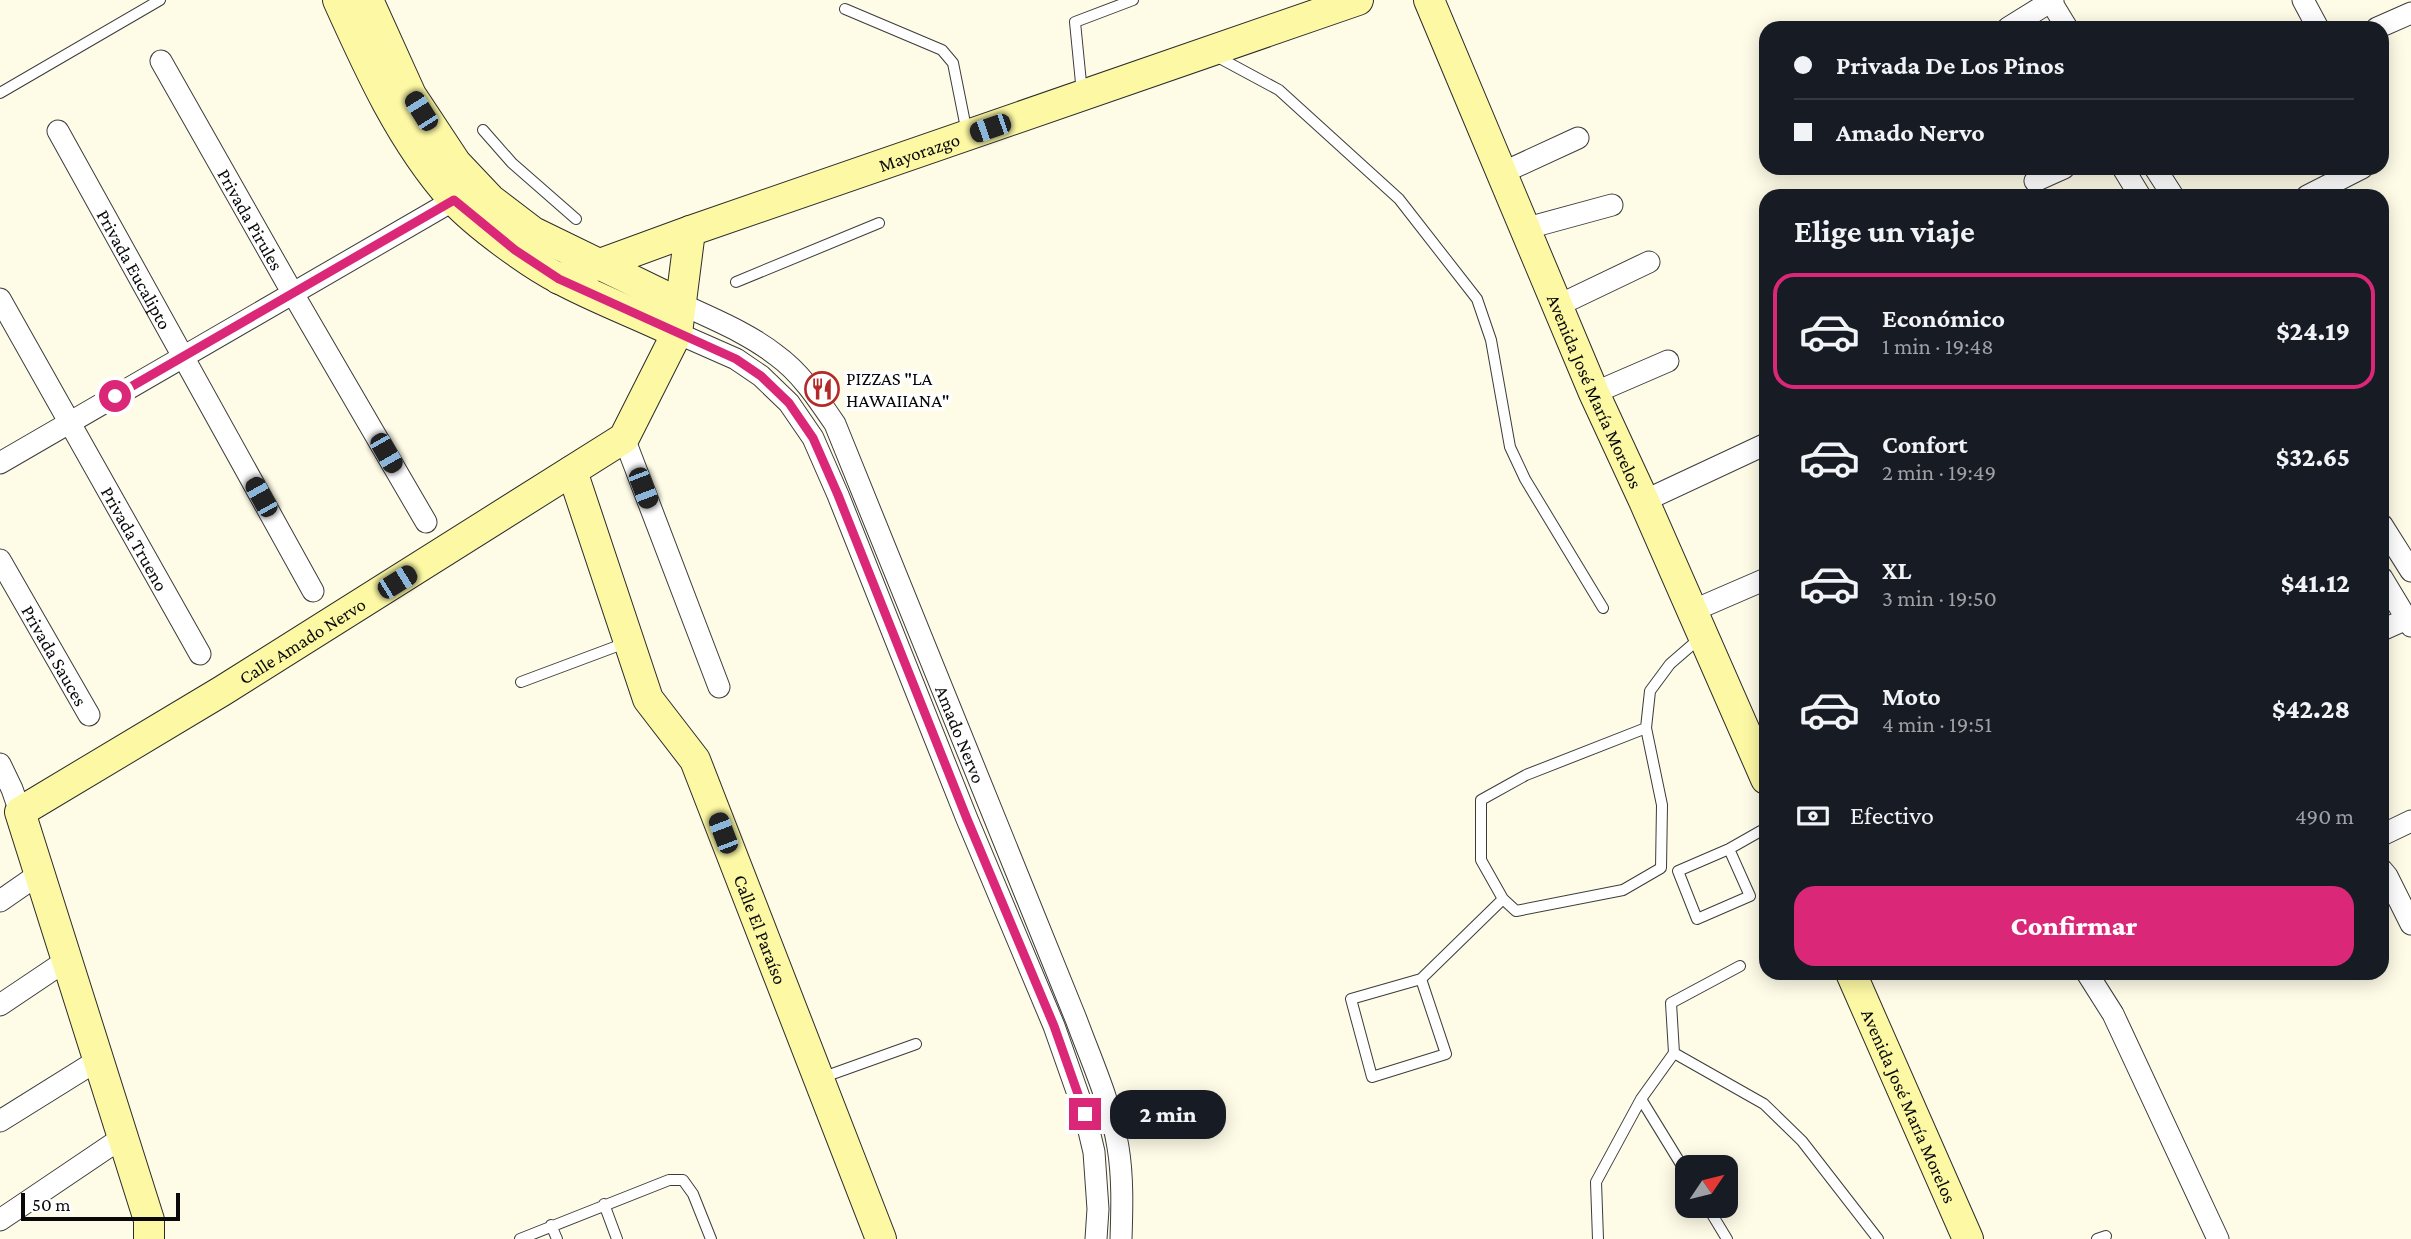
<!DOCTYPE html>
<html lang="es">
<head>
<meta charset="utf-8">
<style>
	:root { --surface:#171b24; --page:#242831; --text:#f1f3f6; --muted:#9ea1a6; --line:#363941; --accent:#db2777 }
	body { margin:0; font-family:"Crimson Pro",serif; background:var(--page); color:var(--text); height:100vh; display:flex; flex-direction:column; font-size:26px; white-space:nowrap }
	* { box-sizing:border-box; margin:0 }
	p { font-size:23px; color:var(--muted) }
	.icon { flex:none; width:38px; height:38px; fill:none; stroke:currentColor; stroke-width:2; stroke-linecap:round; stroke-linejoin:round }
	.map { position:relative; flex:1; overflow:hidden }
	.side { position:absolute; left:1759px; top:189px; width:630px; height:791px; display:flex; flex-direction:column; background:var(--surface); border-radius:21px; box-shadow:0 4px 18px #0003 }
	.side>* { flex:none }
	.guide { position:absolute; left:1759px; top:21px; width:630px; height:154px; border-radius:21px; box-shadow:0 4px 18px #0003; display:grid; align-content:center; height:154px; padding:0 35px; background:var(--surface) }
	.needle { width:46px; rotate:55deg }
	.buttons { position:absolute; left:1675px; top:1155px; display:grid; gap:14px }
	.buttons a { display:grid; place-items:center; width:63px; height:63px; border-radius:14px; background:var(--surface); box-shadow:0 4px 18px #0003; font-size:35px }
	.scale { position:absolute; left:21px; bottom:18px; width:159px; box-sizing:border-box; padding-left:7px; border:4px solid #090909; border-top:0; font-size:19px; line-height:24px; white-space:nowrap; color:#090909; -webkit-text-stroke:5px #fff; paint-order:stroke }
	.end { position:absolute; width:32px; height:32px; margin:-16px; border:9px solid #db2777; background:#fff; box-shadow:0 0 0 4px #fff }
	.from { border-radius:50% }
	.bubble { position:absolute; height:49px; border-radius:21px; background:var(--surface); box-shadow:0 4px 18px #0003; font-size:23px; font-weight:800; line-height:49px; text-align:center }
	.car { position:absolute; width:21px; height:42px; margin:-21px -10px; border-radius:9px; box-shadow:0 0 5px 2px #0007; background:linear-gradient(#222 24%,#8ab4d8 0 40%,#222 0 76%,#8ab4d8 0 86%,#222 0) }
	.guide b { display:flex; align-items:center; gap:24px; height:66px; font-size:26px }
	.guide b+b { border-top:2px solid var(--line) }
	.guide i { width:18px; height:18px; background:var(--text) }
	ul { padding:0; list-style:none }
	li { display:flex; align-items:center; gap:21px; height:116px; margin:0 14px 10px; padding:0 21px; border:4px solid transparent; border-radius:21px }
	li div { flex:1 }
	li b { display:block; font-size:26px }
	li em { font-style:normal; font-weight:800 }
	li.current { border-color:var(--accent) }
	li>.icon { width:63px; height:63px; stroke-width:1.5 }
	h2 { padding:0 35px; font-size:32px; line-height:84px }
	.pay { display:flex; align-items:center; gap:18px; height:77px; padding:0 35px; font-size:26px }
	.pay p { margin-inline-start:auto }
	.cta { display:flex; gap:14px; margin-top:auto; padding:14px 35px }
	.cta a { flex:1; height:80px; border-radius:21px; background:var(--accent); color:#fff; font-size:28px; font-weight:800; line-height:80px; text-align:center }
	.map>svg:first-child { display:block }
</style>
</head>
<body>
<div class="map">
<svg width="2411" height="1239" viewBox="0 0 2411 1239">
	<rect width="100%" height="100%" fill="#fefbe7"/>
	<g fill="none" stroke-linecap="round" stroke-linejoin="round">
		<g stroke="#3c3c3c" stroke-width="12">
			<path id="lane" d="M845,9L942,50L953,63L967,133
				M1214,55L1279,90L1399,199L1477,299L1491,340L1510,447L1525,479L1603,608
				M0,93L160,0
				M1082,93L1075,22L1133,0
				M483,130L512,163L576,219
				M736,282L879,223
				M521,682L628,642
				M1646,728L1526,775L1481,800V860L1503,899L1516,911L1623,890L1661,868L1662,805L1646,728L1650,691L1670,664L1700,638
				M1729,849L1750,896L1697,919L1678,871L1729,849L1766,828
				M1421,979L1351,999L1372,1077L1446,1054L1421,979L1503,899
				M1674,1053L1671,1003L1740,966
				M821,1078L916,1044
				M1641,1099L1687,1174
				M604,1204L617,1239
				M1707,1206L1727,1239
				M551,1225L557,1239
				M520,1239L669,1180H683L693,1194L711,1239
				M1598,1239L1596,1182L1641,1099L1674,1053L1764,1104L1802,1141L1878,1239
				M2097,1239L2106,1236"/>
		</g>
		<g stroke="#3c3c3c" stroke-width="23">
			<g id="street">
				<path d="M2050,0L2067,28"/>
				<path d="M2303,0L2318,28"/>
				<path d="M2008,28L2053,0"/>
				<path d="M2377,28L2411,13"/>
				<path id="s1" d="M161,61L292,292L426,522"/>
				<path id="s2" d="M58,131L313,591"/>
				<path d="M2123,168L2140,196"/>
				<path d="M2155,168L2173,196"/>
				<path d="M1502,173L1578,138"/>
				<path d="M2035,181L2064,168"/>
				<path d="M2307,196L2362,168"/>
				<path d="M1524,229L1612,205"/>
				<path id="s3" d="M0,299L200,654"/>
				<path id="s4" d="M681,304C713,319 748,333 776,355C801,373 818,399 835,424L1076,1019C1091,1060 1111,1103 1118,1147C1123,1177 1122,1209 1121,1239"/>
				<path d="M1557,306L1649,262"/>
				<path d="M677,333L736,359L761,376L789,403L813,438L838,495L967,819L1054,1026L1085,1114L1094,1152L1098,1209L1096,1239"/>
				<path d="M1594,393L1668,361"/>
				<path d="M624,438L719,687"/>
				<path d="M0,463L454,200"/>
				<path d="M1644,501L1766,444"/>
				<path d="M2382,525L2411,571"/>
				<path id="s5" d="M0,560L89,715"/>
				<path d="M2382,578L2411,626"/>
				<path d="M1692,611L1766,579"/>
				<path d="M2382,630L2411,617"/>
				<path d="M0,764L12,789L20,812"/>
				<path d="M2382,835L2411,821"/>
				<path d="M2382,870L2387,876L2411,924"/>
				<path d="M0,901L39,874"/>
				<path d="M2087,973L2113,1014L2218,1239"/>
				<path d="M0,1005L67,960"/>
				<path d="M0,1121L98,1060"/>
				<path d="M0,1220L123,1137"/>
			</g>
		</g>
		<g stroke="#2b2b2b" stroke-width="32">
			<g id="secondary">
				<path d="M338,0C369,69 402,142 453,199C476,224 529,263 560,279C597,299 638,314 677,333"/>
				<path d="M368,0L411,95L456,163L491,200L533,232L681,304"/>
				<path id="s6" d="M1429,0L1594,393L1644,501L1766,779"/>
				<path id="s7" d="M559,279L690,231L1358,0"/>
				<path id="s8" d="M572,471L648,699L695,760L881,1239"/>
				<path id="s9" d="M1851,973L1968,1239"/>
				<path id="s10" d="M149,1239V1220L20,812L222,691L624,438L677,333L690,231"/>
			</g>
		</g>
		<use href="#lane" stroke="#fff" stroke-width="10"/>
		<use href="#street" stroke="#fff" stroke-width="21"/>
		<use href="#secondary" stroke="#fcf8a4" stroke-width="30"/>
	</g>
	<g fill="none" stroke-linecap="round" stroke-linejoin="round">
		<path stroke="#db2777" stroke-width="9" d="M115,396L454,200L515,250L559,279L736,359L761,376L789,403L813,438L838,495L967,819L1054,1026L1085,1114"/>
	</g>
	<defs>
		<g id="restaurant-ring" transform="scale(1.75)"><circle r="9.5" fill="#fff" stroke="#b32a28" stroke-width="1.5"/><path d="M-5-6h1v4h1v-4h1v4h1v-4h1v5L-1.5 .5V6h-2V.5L-5-1ZM5-6V6H3V1.5H1.5Q1.5-4 5-6Z" fill="#b32a28"/></g>
	</defs>
	<g fill-rule="evenodd">
		<use href="#restaurant-ring" x="822" y="389"/>
	</g>
	<g text-anchor="middle" dominant-baseline="central" stroke-width="7" stroke-linejoin="round" paint-order="stroke">
		<g font-size="19" fill="#090909" stroke="#fff">
			<text stroke="none"><textPath href="#s7" startOffset="382">Mayorazgo</textPath></text>
			<text stroke="none"><textPath href="#s1" startOffset="182">Privada Pirules</textPath></text>
			<text stroke="none"><textPath href="#s2" startOffset="158">Privada Eucalipto</textPath></text>
			<text stroke="none"><textPath href="#s6" startOffset="425">Avenida José María Morelos</textPath></text>
			<text stroke="none"><textPath href="#s3" startOffset="275">Privada Trueno</textPath></text>
			<text stroke="none"><textPath href="#s10" startOffset="777">Calle Amado Nervo</textPath></text>
			<text stroke="none"><textPath href="#s5" startOffset="110">Privada Sauces</textPath></text>
			<text stroke="none"><textPath href="#s4" startOffset="534">Amado Nervo</textPath></text>
			<text stroke="none"><textPath href="#s8" startOffset="499">Calle El Paraíso</textPath></text>
			<text stroke="none"><textPath href="#s9" startOffset="145">Avenida José María Morelos</textPath></text>
		</g>
		<g font-size="19" fill="#090909" stroke="#fff" text-anchor="start">
			<text x="846" y="378">PIZZAS "LA<tspan x="846" dy="22">HAWAIIANA"</tspan></text>
		</g>
	</g>
</svg>
<div class="buttons">
<a><svg class="needle" viewBox="-14 -14 28 28"><path d="M0-13l5 13h-10z" fill="#e53935"/><path d="M0 13l5-13h-10z" fill="#9ea1a6"/></svg></a>
</div>
<div class="scale">50 m</div>
<i class="end from" style="left:115px;top:396px"></i>
<i class="end" style="left:1085px;top:1114px"></i>
<div class="bubble" style="left:1110px;top:1090px;width:116px">2 min</div>
<i class="car" style="left:421px;top:111px;rotate:328deg"></i>
<i class="car" style="left:990px;top:128px;rotate:251deg"></i>
<i class="car" style="left:386px;top:453px;rotate:150deg"></i>
<i class="car" style="left:643px;top:488px;rotate:159deg"></i>
<i class="car" style="left:261px;top:497px;rotate:331deg"></i>
<i class="car" style="left:397px;top:582px;rotate:58deg"></i>
<i class="car" style="left:723px;top:833px;rotate:339deg"></i>
<div class="guide">
<b><i class="from"></i>Privada De Los Pinos</b>
<b><i></i>Amado Nervo</b>
</div>
<section class="side">
<h2>Elige un viaje</h2>
<ul>
<li class="current"><svg class="icon" aria-label="car" viewBox="0 0 24 24"><path d="M5 17H2v-5l4-1 3-4h7l3 4 3 1v5h-3M9 17h6M6 11h13"/><circle cx="7" cy="17" r="2"/><circle cx="17" cy="17" r="2"/></svg><div><b>Económico</b><p>1 min · 19:48</p></div><em>$24.19</em></li>
<li><svg class="icon" aria-label="car" viewBox="0 0 24 24"><path d="M5 17H2v-5l4-1 3-4h7l3 4 3 1v5h-3M9 17h6M6 11h13"/><circle cx="7" cy="17" r="2"/><circle cx="17" cy="17" r="2"/></svg><div><b>Confort</b><p>2 min · 19:49</p></div><em>$32.65</em></li>
<li><svg class="icon" aria-label="car" viewBox="0 0 24 24"><path d="M5 17H2v-5l4-1 3-4h7l3 4 3 1v5h-3M9 17h6M6 11h13"/><circle cx="7" cy="17" r="2"/><circle cx="17" cy="17" r="2"/></svg><div><b>XL</b><p>3 min · 19:50</p></div><em>$41.12</em></li>
<li><svg class="icon" aria-label="car" viewBox="0 0 24 24"><path d="M5 17H2v-5l4-1 3-4h7l3 4 3 1v5h-3M9 17h6M6 11h13"/><circle cx="7" cy="17" r="2"/><circle cx="17" cy="17" r="2"/></svg><div><b>Moto</b><p>4 min · 19:51</p></div><em>$42.28</em></li>
</ul>
<div class="pay"><svg class="icon" aria-label="cash" viewBox="0 0 24 24"><path d="M3 7h18v10H3z"/><circle cx="12" cy="12" r="2"/></svg>Efectivo<p>490 m</p></div>
<div class="cta"><a>Confirmar</a></div>
</section>
</div>
</body>
</html>
